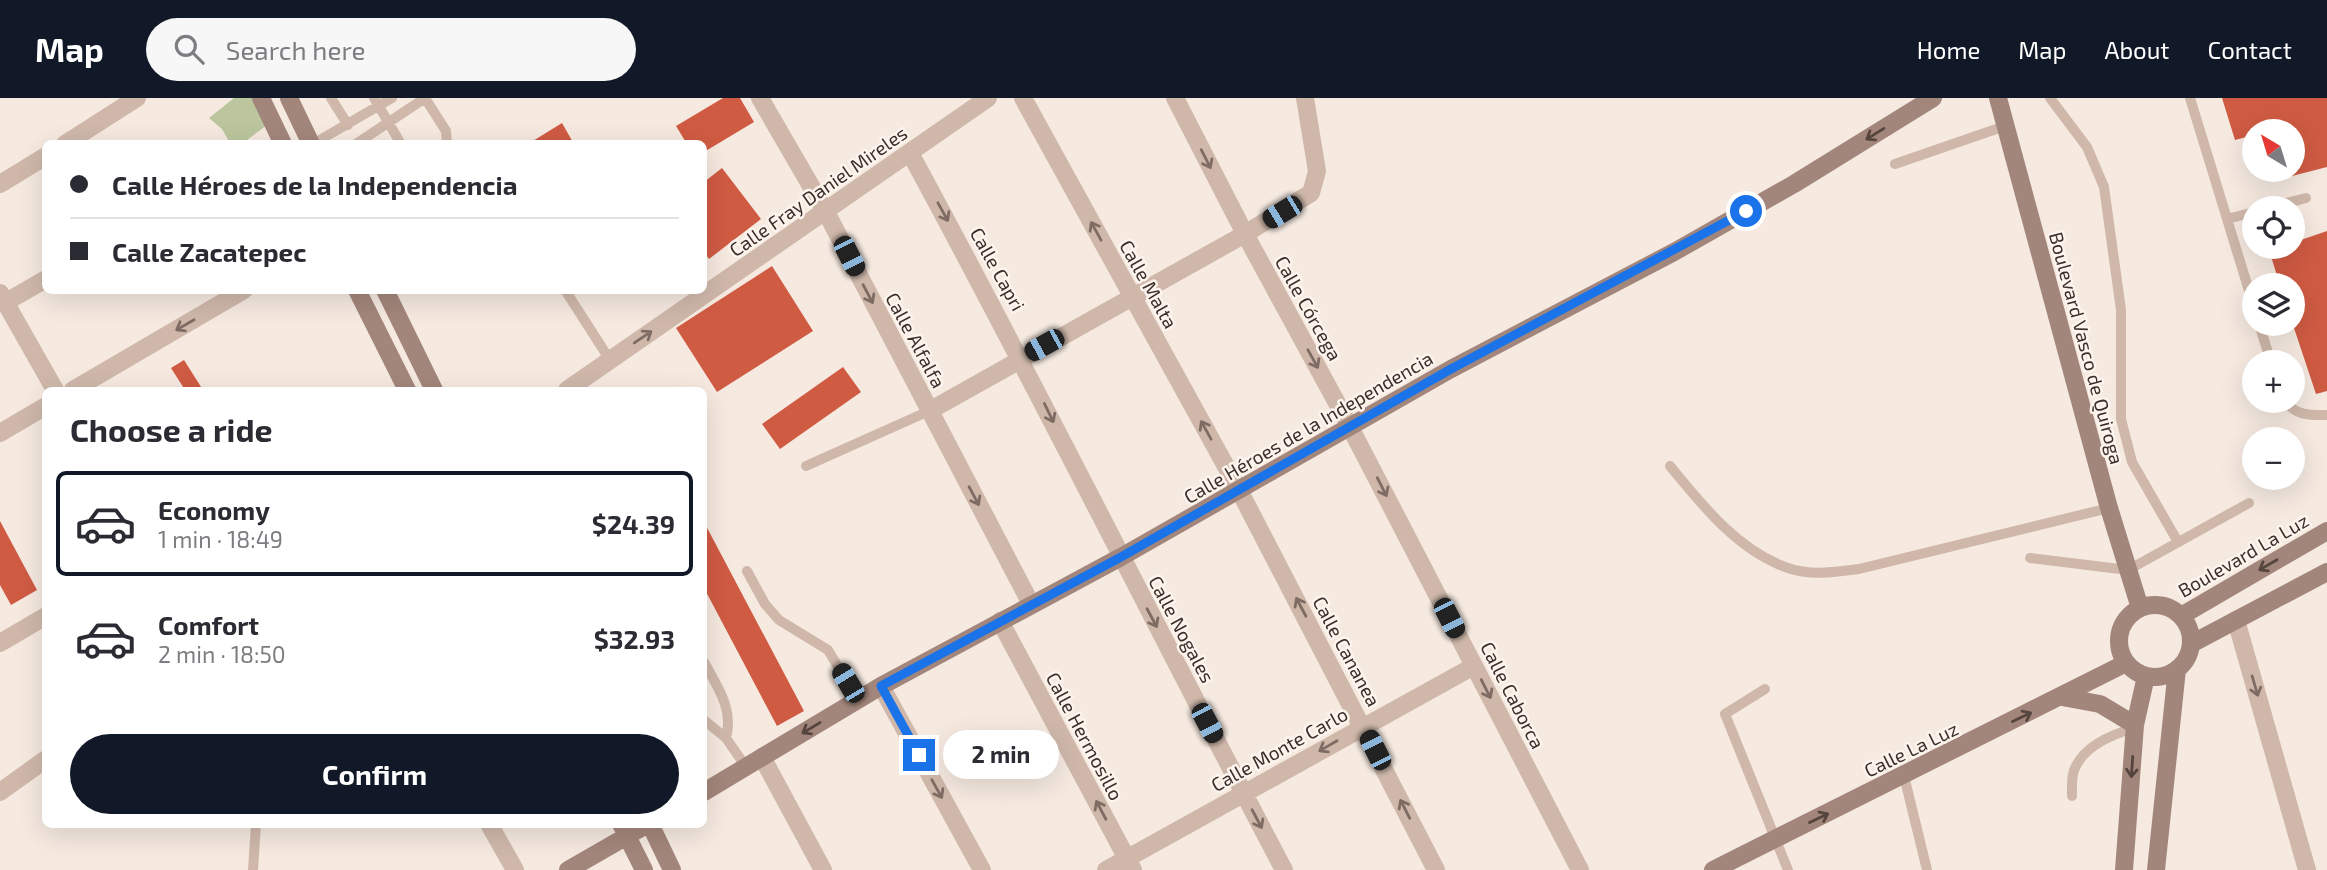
<!DOCTYPE html>
<html lang="en">
<head>
<meta charset="utf-8">
<style>
	:root { --surface:#fff; --page:#f7f7f7; --text:#2b2b33; --muted:#7c7c81; --line:#e1e1e2; --accent:#111827 }
	body { margin:0; font-family:"Exo 2",sans-serif; background:var(--page); color:var(--text); height:100vh; display:flex; flex-direction:column; font-size:26px; white-space:nowrap }
	* { box-sizing:border-box; margin:0 }
	p { font-size:23px; color:var(--muted) }
	.icon { flex:none; width:38px; height:38px; fill:none; stroke:currentColor; stroke-width:2; stroke-linecap:round; stroke-linejoin:round }
	.map { position:relative; flex:1; overflow:hidden }
	.side { position:absolute; left:42px; top:289px; width:665px; height:441px; display:flex; flex-direction:column; background:var(--surface); border-radius:10px; box-shadow:0 7px 28px #0002 }
	.side>* { flex:none }
	.top-card { position:absolute; left:42px; top:42px; width:665px; height:154px; border-radius:10px; box-shadow:0 7px 28px #0002; display:grid; align-content:center; height:154px; padding:0 28px; background:var(--surface) }
	.needle { width:46px; rotate:322deg }
	.fabs { position:absolute; left:2242px; top:21px; display:grid; gap:14px }
	.fabs a { display:grid; place-items:center; width:63px; height:63px; border-radius:50%; background:var(--surface); box-shadow:0 7px 28px #0002; font-size:35px }
	.end { position:absolute; width:32px; height:32px; margin:-16px; border:9px solid #1a73e8; background:#fff; box-shadow:0 0 0 4px #fff }
	.from { border-radius:50% }
	.bubble { position:absolute; height:49px; border-radius:24px; background:var(--surface); box-shadow:0 7px 28px #0002; font-size:23px; font-weight:700; line-height:49px; text-align:center }
	.car { position:absolute; width:21px; height:42px; margin:-21px -10px; border-radius:9px; box-shadow:0 0 5px 2px #0007; background:linear-gradient(#222 24%,#8ab4d8 0 40%,#222 0 76%,#8ab4d8 0 86%,#222 0) }
	.top-card b { display:flex; align-items:center; gap:24px; height:66px; font-size:26px }
	.top-card b+b { border-top:2px solid var(--line) }
	.top-card i { width:18px; height:18px; background:var(--text) }
	ul { padding:0; list-style:none }
	li { display:flex; align-items:center; gap:21px; height:105px; margin:0 14px 10px; padding:0 14px; border:4px solid transparent; border-radius:10px }
	li div { flex:1 }
	li b { display:block; font-size:26px }
	li em { font-style:normal; font-weight:700 }
	li.selected { border-color:var(--accent) }
	li>.icon { width:63px; height:63px; stroke-width:1.5 }
	h2 { padding:0 28px; font-size:32px; line-height:84px }
	.button { display:flex; gap:14px; margin-top:auto; padding:14px 28px }
	.button a { flex:1; height:80px; border-radius:42px; background:var(--accent); color:#fff; font-size:28px; font-weight:700; line-height:80px; text-align:center }
	header { display:flex; align-items:center; gap:42px; box-sizing:border-box; height:98px; padding:0 35px; background:var(--accent); color:#fff }
	header strong { font-size:33px }
	nav { display:flex; gap:38px; margin-inline-start:auto; font-size:24px }
	.search { width:490px; height:63px; background:var(--page); display:flex; align-items:center; gap:18px; box-sizing:border-box; padding:0 24px; border-radius:38px; color:var(--muted); font-size:26px }
	.map>svg:first-child { display:block }
</style>
</head>
<body>
<header>
<strong>Map</strong>
<div class="search"><svg class="icon" aria-label="search" viewBox="0 0 24 24"><circle cx="10" cy="10" r="6"/><path d="M15 15l6 6"/></svg>Search here</div>
<nav><a>Home</a><a>Map</a><a>About</a><a>Contact</a></nav>
</header>
<div class="map">
<svg width="2327" height="772" viewBox="0 0 2327 772">
	<rect width="100%" height="100%" fill="#f5e9e0"/>
	<path fill="#bbc69e" d="M234,0H259L271,24L243,45H230L222,31L209,20Z"/>
	<path fill="#d05b43" d="M723,0H740L754,24L704,54V46H687L676,28Z
		M2222,0H2327V69L2292,78V33H2254V37L2235,42Z
		M562,25L574,46H528Z
		M722,70L761,121L709,161L704,154V84Z
		M2327,133V293L2316,296L2292,224V187H2280L2269,152L2292,149V145Z
		M772,168L813,233L717,294L676,230Z
		M184,262L203,292H185L171,270Z
		M843,269L861,294L780,351L762,326Z
		M0,423L37,492L11,507L0,487Z
		M704,424L804,613L777,628L704,490Z"/>
	<g fill="none" stroke-linecap="round" stroke-linejoin="round">
		<path stroke="#cfb8aa" stroke-width="10" d="M331,0L348,27
			M374,0L401,46
			M425,0L446,33L447,46
			M2050,0L2087,49L2104,89L2121,212V321L2132,364L2178,444
			M2190,0L2254,209
			M313,46L392,0
			M356,46L425,0
			M1895,66L2005,28
			M2268,110L2306,100
			M2227,121L2254,114
			M565,192L610,262
			M2259,226L2271,264
			M2285,303C2297,318 2309,317 2327,317
			M806,368L929,313
			M1670,368C1702,407 1738,453 1788,470C1811,478 1836,474 1859,471L2109,410
			M2030,460L2128,472L2249,405
			M747,473L765,506L779,522L828,552L858,602
			M704,564C717,588 734,611 726,640
			M1765,591L1725,616L1788,772
			M704,622L726,640L746,669
			M1904,678L1927,772
			M2072,698C2072,690 2071,677 2075,670C2085,647 2113,636 2135,630
			M253,772L256,726"/>
		<path stroke="#cfb8aa" stroke-width="18" d="M760,0L826,114L1031,506
			M1023,0L1239,392L1436,772
			M1175,0L1245,136L1350,329L1580,772
			M65,46L137,0
			M910,55C1039,292 1158,533 1284,772
			M0,86L46,58
			M0,195L55,292
			M6,204L46,181
			M73,292L244,192
			M567,292L988,0
			M929,313L1245,136L1311,95L1317,73L1305,0
			M0,335L46,308
			M2236,522L2307,772
			M1000,523L1133,772
			M0,545L46,518
			M881,588L982,772
			M762,659L823,772
			M0,694L46,661
			M489,726L515,772
			M1106,772L1474,568"/>
		<path stroke="#a3867b" stroke-width="18" d="M261,0L283,46
			M289,0L311,46
			M1998,0L2109,410L2140,510
			M357,192L407,292
			M385,192L434,292
			M2119 543a36 36 0 1 1 72 0a36 36 0 1 1-72 0Z
			M2181,518L2327,433
			M2191,546L2327,474
			M2062,599L2100,606L2135,627
			M704,694L881,588L1121,459L1451,271L1674,154L1794,86L1933,0
			M621,726L644,772
			M650,726L672,772
			M568,772L648,726
			M1713,772L2126,565
			M2124,772L2135,627L2146,578
			M2156,772L2177,571"/>
	</g>
	<defs><path id="oneway-shaft" d="M-6 0H5M1.5-3L5.5 0L1.5 3" fill="none" stroke-width="1.6" stroke-linecap="round" stroke-linejoin="round" transform="scale(1.75)"/></defs>
	<g stroke="#56443e">
		<use href="#oneway-shaft" transform="translate(1875 36) rotate(148)"/>
		<use href="#oneway-shaft" transform="translate(2268 467) rotate(150)"/>
		<use href="#oneway-shaft" transform="translate(2022 619) rotate(-26)"/>
		<use href="#oneway-shaft" transform="translate(811 630) rotate(149)"/>
		<use href="#oneway-shaft" transform="translate(2132 669) rotate(94)"/>
		<use href="#oneway-shaft" transform="translate(1819 720) rotate(-26)"/>
	</g>
	<g stroke="#7e6c64">
		<use href="#oneway-shaft" transform="translate(1206 61) rotate(63)"/>
		<use href="#oneway-shaft" transform="translate(943 114) rotate(61)"/>
		<use href="#oneway-shaft" transform="translate(1096 133) rotate(-119)"/>
		<use href="#oneway-shaft" transform="translate(868 196) rotate(62)"/>
		<use href="#oneway-shaft" transform="translate(185 227) rotate(150)"/>
		<use href="#oneway-shaft" transform="translate(643 239) rotate(-34)"/>
		<use href="#oneway-shaft" transform="translate(1313 261) rotate(61)"/>
		<use href="#oneway-shaft" transform="translate(1049 315) rotate(64)"/>
		<use href="#oneway-shaft" transform="translate(1206 332) rotate(-119)"/>
		<use href="#oneway-shaft" transform="translate(1382 389) rotate(63)"/>
		<use href="#oneway-shaft" transform="translate(974 398) rotate(62)"/>
		<use href="#oneway-shaft" transform="translate(1301 509) rotate(-118)"/>
		<use href="#oneway-shaft" transform="translate(1152 520) rotate(62)"/>
		<use href="#oneway-shaft" transform="translate(2255 588) rotate(74)"/>
		<use href="#oneway-shaft" transform="translate(1486 591) rotate(63)"/>
		<use href="#oneway-shaft" transform="translate(1328 648) rotate(150)"/>
		<use href="#oneway-shaft" transform="translate(937 691) rotate(61)"/>
		<use href="#oneway-shaft" transform="translate(1405 711) rotate(-117)"/>
		<use href="#oneway-shaft" transform="translate(1101 712) rotate(-118)"/>
		<use href="#oneway-shaft" transform="translate(1257 721) rotate(62)"/>
	</g>
	<g fill="none" stroke-linecap="round" stroke-linejoin="round">
		<path stroke="#1a73e8" stroke-width="9" d="M919,657L881,588L1121,459L1451,271L1746,113"/>
	</g>
	<g text-anchor="middle" dominant-baseline="central" stroke-width="5" stroke-linejoin="round" paint-order="stroke">
		<g font-size="19" fill="#3c2e2a" stroke="#fcf4ed">
			<text transform="translate(818 93) rotate(-35)">Calle Fray Daniel Mireles</text>
			<text transform="translate(998 171) rotate(61)">Calle Capri</text>
			<text transform="translate(1149 186) rotate(61)">Calle Malta</text>
			<text transform="translate(1309 210) rotate(61)">Calle Córcega</text>
			<text transform="translate(916 242) rotate(62)">Calle Alfalfa</text>
			<text transform="translate(2087 250) rotate(75)">Boulevard Vasco de Quiroga</text>
			<text transform="translate(1308 329) rotate(-30)">Calle Héroes de la Independencia</text>
			<text transform="translate(2243 457) rotate(-30)">Boulevard La Luz</text>
			<text transform="translate(1182 531) rotate(62)">Calle Nogales</text>
			<text transform="translate(1347 553) rotate(62)">Calle Cananea</text>
			<text transform="translate(1513 597) rotate(63)">Calle Caborca</text>
			<text transform="translate(1085 638) rotate(62)">Calle Hermosillo</text>
			<text transform="translate(1279 651) rotate(-29)">Calle Monte Carlo</text>
			<text transform="translate(1911 651) rotate(-26)">Calle La Luz</text>
		</g>
	</g>
</svg>
<div class="fabs">
<a><svg class="needle" viewBox="-14 -14 28 28"><path d="M0-13l5 13h-10z" fill="#e53935"/><path d="M0 13l5-13h-10z" fill="#7c7c81"/></svg></a>
<a><svg class="icon" aria-label="locate" viewBox="0 0 24 24"><circle cx="12" cy="12" r="6"/><path d="M12 2v4M12 18v4M2 12h4M18 12h4"/></svg></a>
<a><svg class="icon" aria-label="layers" viewBox="0 0 24 24"><path d="M12 4l9 5-9 5-9-5zM3 14l9 5 9-5"/></svg></a>
<a>+</a>
<a>−</a>
</div>
<i class="end from" style="left:1746px;top:113px"></i>
<i class="end" style="left:919px;top:657px"></i>
<div class="bubble" style="left:943px;top:632px;width:116px">2 min</div>
<i class="car" style="left:1282px;top:114px;rotate:239deg"></i>
<i class="car" style="left:849px;top:158px;rotate:153deg"></i>
<i class="car" style="left:1044px;top:247px;rotate:241deg"></i>
<i class="car" style="left:1449px;top:520px;rotate:153deg"></i>
<i class="car" style="left:848px;top:585px;rotate:329deg"></i>
<i class="car" style="left:1207px;top:625px;rotate:152deg"></i>
<i class="car" style="left:1375px;top:652px;rotate:333deg"></i>
<div class="top-card">
<b><i class="from"></i>Calle Héroes de la Independencia</b>
<b><i></i>Calle Zacatepec</b>
</div>
<section class="side">
<h2>Choose a ride</h2>
<ul>
<li class="selected"><svg class="icon" aria-label="car" viewBox="0 0 24 24"><path d="M5 17H2v-5l4-1 3-4h7l3 4 3 1v5h-3M9 17h6M6 11h13"/><circle cx="7" cy="17" r="2"/><circle cx="17" cy="17" r="2"/></svg><div><b>Economy</b><p>1 min · 18:49</p></div><em>$24.39</em></li>
<li><svg class="icon" aria-label="car" viewBox="0 0 24 24"><path d="M5 17H2v-5l4-1 3-4h7l3 4 3 1v5h-3M9 17h6M6 11h13"/><circle cx="7" cy="17" r="2"/><circle cx="17" cy="17" r="2"/></svg><div><b>Comfort</b><p>2 min · 18:50</p></div><em>$32.93</em></li>
</ul>
<div class="button"><a>Confirm</a></div>
</section>
</div>
</body>
</html>
